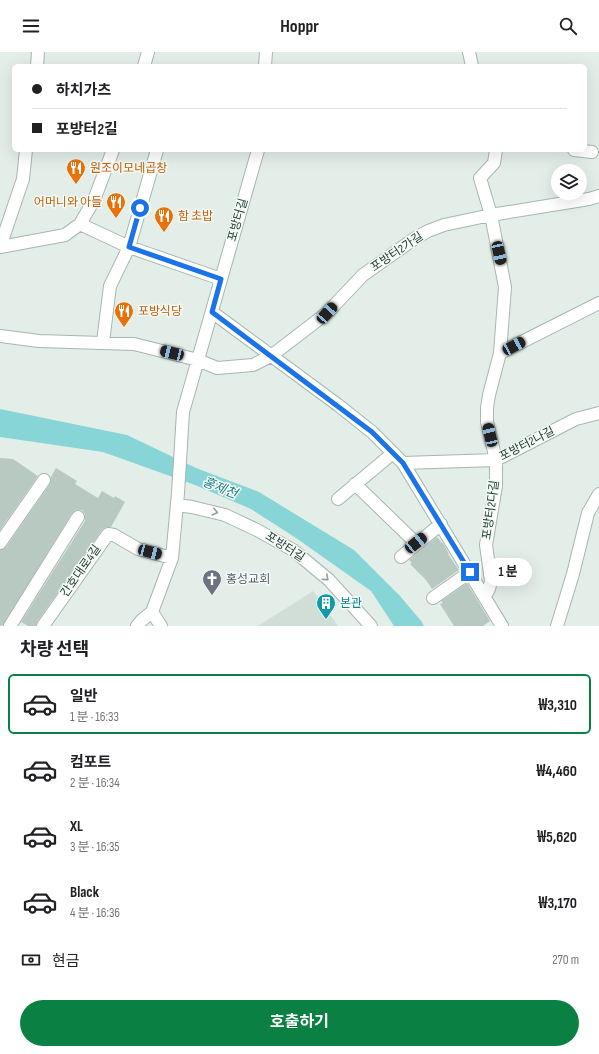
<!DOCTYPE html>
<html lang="ko">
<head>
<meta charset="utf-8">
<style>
	:root { --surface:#fff; --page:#f6f6f6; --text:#202124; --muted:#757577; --line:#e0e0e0; --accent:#0b8043 }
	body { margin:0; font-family:"Sofia Sans Condensed","Noto Sans KR",sans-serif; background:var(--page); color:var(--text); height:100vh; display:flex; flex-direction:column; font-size:15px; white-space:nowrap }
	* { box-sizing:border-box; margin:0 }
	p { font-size:13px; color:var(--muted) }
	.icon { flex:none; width:22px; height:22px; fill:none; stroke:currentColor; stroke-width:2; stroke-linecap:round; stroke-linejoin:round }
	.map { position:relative; height:574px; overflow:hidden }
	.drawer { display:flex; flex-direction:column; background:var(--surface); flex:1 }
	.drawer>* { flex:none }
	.banner { position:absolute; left:12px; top:12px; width:575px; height:88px; border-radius:6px; box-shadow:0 4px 16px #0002; display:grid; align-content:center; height:88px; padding:0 20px; background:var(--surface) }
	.fabs { position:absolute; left:551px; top:112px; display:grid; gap:8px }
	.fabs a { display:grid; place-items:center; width:36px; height:36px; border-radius:50%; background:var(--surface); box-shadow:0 4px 16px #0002; font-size:20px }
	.end { position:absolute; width:18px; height:18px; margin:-9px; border:5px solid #1a73e8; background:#fff; box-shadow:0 0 0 2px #fff }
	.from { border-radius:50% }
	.bubble { position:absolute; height:28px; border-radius:14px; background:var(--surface); box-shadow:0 4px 16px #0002; font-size:13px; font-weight:700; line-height:28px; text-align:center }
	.car { position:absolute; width:12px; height:24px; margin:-12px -6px; border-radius:5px; box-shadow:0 0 3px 1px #0007; background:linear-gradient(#222 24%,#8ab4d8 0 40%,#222 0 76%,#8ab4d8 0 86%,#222 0) }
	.banner b { display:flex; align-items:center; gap:14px; height:38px; font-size:15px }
	.banner b+b { border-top:1px solid var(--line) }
	.banner i { width:10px; height:10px; background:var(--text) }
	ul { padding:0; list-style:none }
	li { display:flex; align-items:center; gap:12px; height:60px; margin:0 8px 6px; padding:0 12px; border:2px solid transparent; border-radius:6px }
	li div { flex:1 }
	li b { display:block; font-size:15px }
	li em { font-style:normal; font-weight:700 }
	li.selected { border-color:var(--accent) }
	li>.icon { width:36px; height:36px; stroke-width:1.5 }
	h2 { padding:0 20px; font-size:18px; line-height:48px }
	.pay { display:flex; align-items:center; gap:10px; height:44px; padding:0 20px; font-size:15px }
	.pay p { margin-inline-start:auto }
	.cta { display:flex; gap:8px; margin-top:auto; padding:8px 20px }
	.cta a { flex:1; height:46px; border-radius:24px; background:var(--accent); color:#fff; font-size:16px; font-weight:700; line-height:46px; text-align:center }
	header { display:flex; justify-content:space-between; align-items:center; height:52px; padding:0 20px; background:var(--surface); font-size:18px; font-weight:700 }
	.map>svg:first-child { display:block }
</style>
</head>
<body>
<header><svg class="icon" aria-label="menu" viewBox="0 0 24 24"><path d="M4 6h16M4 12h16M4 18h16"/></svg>Hoppr<svg class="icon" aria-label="search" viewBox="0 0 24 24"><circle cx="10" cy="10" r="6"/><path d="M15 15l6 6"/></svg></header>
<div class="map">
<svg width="599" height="574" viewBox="0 0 599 574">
	<rect width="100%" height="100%" fill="#e4eee8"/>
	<path fill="#d1ded7" d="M313,539L338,574H258Z"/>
	<path fill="#88d5d7" d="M0,357L127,383L196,416L259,440L354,498L400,544L422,570L424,574H394L371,539L296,486L251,457L195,433L103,400L0,385Z"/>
	<path fill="#b8c9c1" d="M0,406L13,407L38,424L0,478Z
		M56,416L77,429L75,432L98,446L102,439L114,446L115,444L125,450L111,475H106L102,478L37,570L36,574H28L21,570L85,469V462L82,458H75L72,461L3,573L0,574V498L6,495L50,432L51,425Z
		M437,485L442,491H443L449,502H448L459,518L432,537L426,528L410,512L412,511L409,508Z
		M467,531L490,569L483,574H454L440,552L443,551L441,549Z"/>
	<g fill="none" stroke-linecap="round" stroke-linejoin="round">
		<g stroke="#a6b7af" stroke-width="14">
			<path id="minor" d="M469,0L472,14
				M37,14L38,0
				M144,14L148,0
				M265,14L266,0
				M574,98L592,100
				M80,172L129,195L221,227
				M0,195L65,183L80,172L94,148L113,98
				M0,195L23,127L26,98
				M212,260L338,353L372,380L403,411L502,574
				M0,284L39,289L134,292L198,308L217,316L253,313L271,304L327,261L363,223L414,187L428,179L444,173L491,163L589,147L599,144
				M103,290L110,234L129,195L157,98
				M500,301L599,251
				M403,411L496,408L576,367L599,361
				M355,432L416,491
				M338,447L393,401
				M177,453L192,455L225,463L257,478L293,498L329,528L371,574
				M0,491L44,428
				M401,505L441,472
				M485,544L489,537L491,529L486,493L496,434V408L487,370V356L489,343L500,301L505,235L491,163L480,126L494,111L496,98
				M433,546L470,520
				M152,560L161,574
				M10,574L78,465
				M43,574L108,482L114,483L138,497L172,506
				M137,574L142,568L152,560L172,506L178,441L183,360L258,98
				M557,574L573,522L588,461L599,442"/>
		</g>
		<use href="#minor" stroke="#fff" stroke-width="12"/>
	</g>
	<defs><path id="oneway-chevron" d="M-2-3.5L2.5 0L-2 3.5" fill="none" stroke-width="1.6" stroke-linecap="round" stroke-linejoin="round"/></defs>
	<g stroke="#90a09a">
		<use href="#oneway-chevron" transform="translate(215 460) rotate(13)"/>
		<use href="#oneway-chevron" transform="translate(326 526) rotate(41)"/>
	</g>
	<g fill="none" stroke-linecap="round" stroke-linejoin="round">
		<path stroke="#1a73e8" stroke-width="5" d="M140,156L129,195L221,227L212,260L372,380L403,411L470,520"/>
	</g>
	<defs>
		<g id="restaurant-pin" transform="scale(1)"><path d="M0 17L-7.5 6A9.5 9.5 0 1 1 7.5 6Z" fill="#e8710a" stroke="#f5faf7"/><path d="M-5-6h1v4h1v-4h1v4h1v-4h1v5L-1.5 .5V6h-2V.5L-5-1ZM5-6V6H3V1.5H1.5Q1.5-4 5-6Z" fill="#fff"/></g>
		<g id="church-pin" transform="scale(1)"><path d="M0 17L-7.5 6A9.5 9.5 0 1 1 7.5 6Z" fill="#6b7280" stroke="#f5faf7"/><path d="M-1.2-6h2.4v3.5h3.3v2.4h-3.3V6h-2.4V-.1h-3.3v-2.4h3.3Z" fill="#fff"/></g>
		<g id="building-pin" transform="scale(1)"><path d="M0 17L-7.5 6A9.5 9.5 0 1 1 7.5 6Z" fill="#0f9aa8" stroke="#f5faf7"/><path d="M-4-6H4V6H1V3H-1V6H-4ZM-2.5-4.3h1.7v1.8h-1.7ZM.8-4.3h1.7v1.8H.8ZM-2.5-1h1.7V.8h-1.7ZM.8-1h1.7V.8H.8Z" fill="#fff"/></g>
	</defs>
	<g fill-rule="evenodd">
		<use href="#restaurant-pin" x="76" y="116"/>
		<use href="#restaurant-pin" x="116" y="150"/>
		<use href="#restaurant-pin" x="164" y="164"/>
		<use href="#restaurant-pin" x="124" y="259"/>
		<use href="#church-pin" x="212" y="527"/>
		<use href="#building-pin" x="326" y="551"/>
	</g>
	<g text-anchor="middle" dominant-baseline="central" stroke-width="3" stroke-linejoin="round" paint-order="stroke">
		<g font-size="12" fill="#c56008" stroke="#f5faf7" text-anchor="start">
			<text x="90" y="116">원조이모네곱창</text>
			<text x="102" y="150" text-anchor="end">어머니와 아들</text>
			<text x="178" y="164">함 초밥</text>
			<text x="138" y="259">포방식당</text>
		</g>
		<g font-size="12" fill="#214135" stroke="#f5faf7">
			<text transform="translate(238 168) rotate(-74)">포방터길</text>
			<text transform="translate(397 200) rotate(-34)">포방터2가길</text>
			<text transform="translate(527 392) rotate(-27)">포방터2나길</text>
			<text transform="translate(491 458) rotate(-82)">포방터2다길</text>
			<text transform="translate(285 495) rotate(33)">포방터길</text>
			<text transform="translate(81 519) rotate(-55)">간호대로4길</text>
		</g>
		<g font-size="12" fill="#5b616d" stroke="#f5faf7" text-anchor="start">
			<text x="226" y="527">홍성교회</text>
		</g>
		<g font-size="12" fill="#0d838f" stroke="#f5faf7" text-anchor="start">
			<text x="340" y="551">본관</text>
		</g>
		<g font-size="13" font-style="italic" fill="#167e83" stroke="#f5faf7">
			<text transform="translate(220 436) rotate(22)">홍제천</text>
		</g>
	</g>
</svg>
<div class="fabs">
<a><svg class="icon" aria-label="layers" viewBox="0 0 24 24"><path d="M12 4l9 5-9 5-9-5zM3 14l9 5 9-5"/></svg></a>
</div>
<i class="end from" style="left:140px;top:156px"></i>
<i class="end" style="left:470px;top:520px"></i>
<div class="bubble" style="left:484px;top:506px;width:48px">1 분</div>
<i class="car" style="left:499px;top:201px;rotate:168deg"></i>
<i class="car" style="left:327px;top:261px;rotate:42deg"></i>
<i class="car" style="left:514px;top:294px;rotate:62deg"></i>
<i class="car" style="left:172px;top:301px;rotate:284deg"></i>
<i class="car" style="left:490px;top:383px;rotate:347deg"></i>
<i class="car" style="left:416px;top:491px;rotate:51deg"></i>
<i class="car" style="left:150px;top:500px;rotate:105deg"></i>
<div class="banner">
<b><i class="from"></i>하치가츠</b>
<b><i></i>포방터2길</b>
</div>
</div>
<section class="drawer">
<h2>차량 선택</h2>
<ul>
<li class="selected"><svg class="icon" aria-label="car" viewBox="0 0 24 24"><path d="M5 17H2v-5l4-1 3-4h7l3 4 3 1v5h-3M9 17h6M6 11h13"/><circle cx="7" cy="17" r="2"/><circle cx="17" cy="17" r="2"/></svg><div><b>일반</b><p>1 분 · 16:33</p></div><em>₩3,310</em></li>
<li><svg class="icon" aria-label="car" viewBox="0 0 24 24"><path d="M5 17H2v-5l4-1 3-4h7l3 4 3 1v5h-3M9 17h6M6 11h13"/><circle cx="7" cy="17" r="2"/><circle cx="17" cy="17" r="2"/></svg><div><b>컴포트</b><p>2 분 · 16:34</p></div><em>₩4,460</em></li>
<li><svg class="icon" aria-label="car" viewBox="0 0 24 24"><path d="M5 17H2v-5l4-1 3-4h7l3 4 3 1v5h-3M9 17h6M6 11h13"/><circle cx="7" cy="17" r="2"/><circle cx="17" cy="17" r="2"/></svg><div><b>XL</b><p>3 분 · 16:35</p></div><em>₩5,620</em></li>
<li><svg class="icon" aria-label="car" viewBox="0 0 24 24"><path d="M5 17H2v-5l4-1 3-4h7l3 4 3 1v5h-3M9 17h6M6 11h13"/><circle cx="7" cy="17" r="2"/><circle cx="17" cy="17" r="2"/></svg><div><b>Black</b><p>4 분 · 16:36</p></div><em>₩3,170</em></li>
</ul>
<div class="pay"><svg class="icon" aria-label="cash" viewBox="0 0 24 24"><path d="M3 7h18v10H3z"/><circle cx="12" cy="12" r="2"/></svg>현금<p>270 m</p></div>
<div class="cta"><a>호출하기</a></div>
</section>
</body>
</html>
